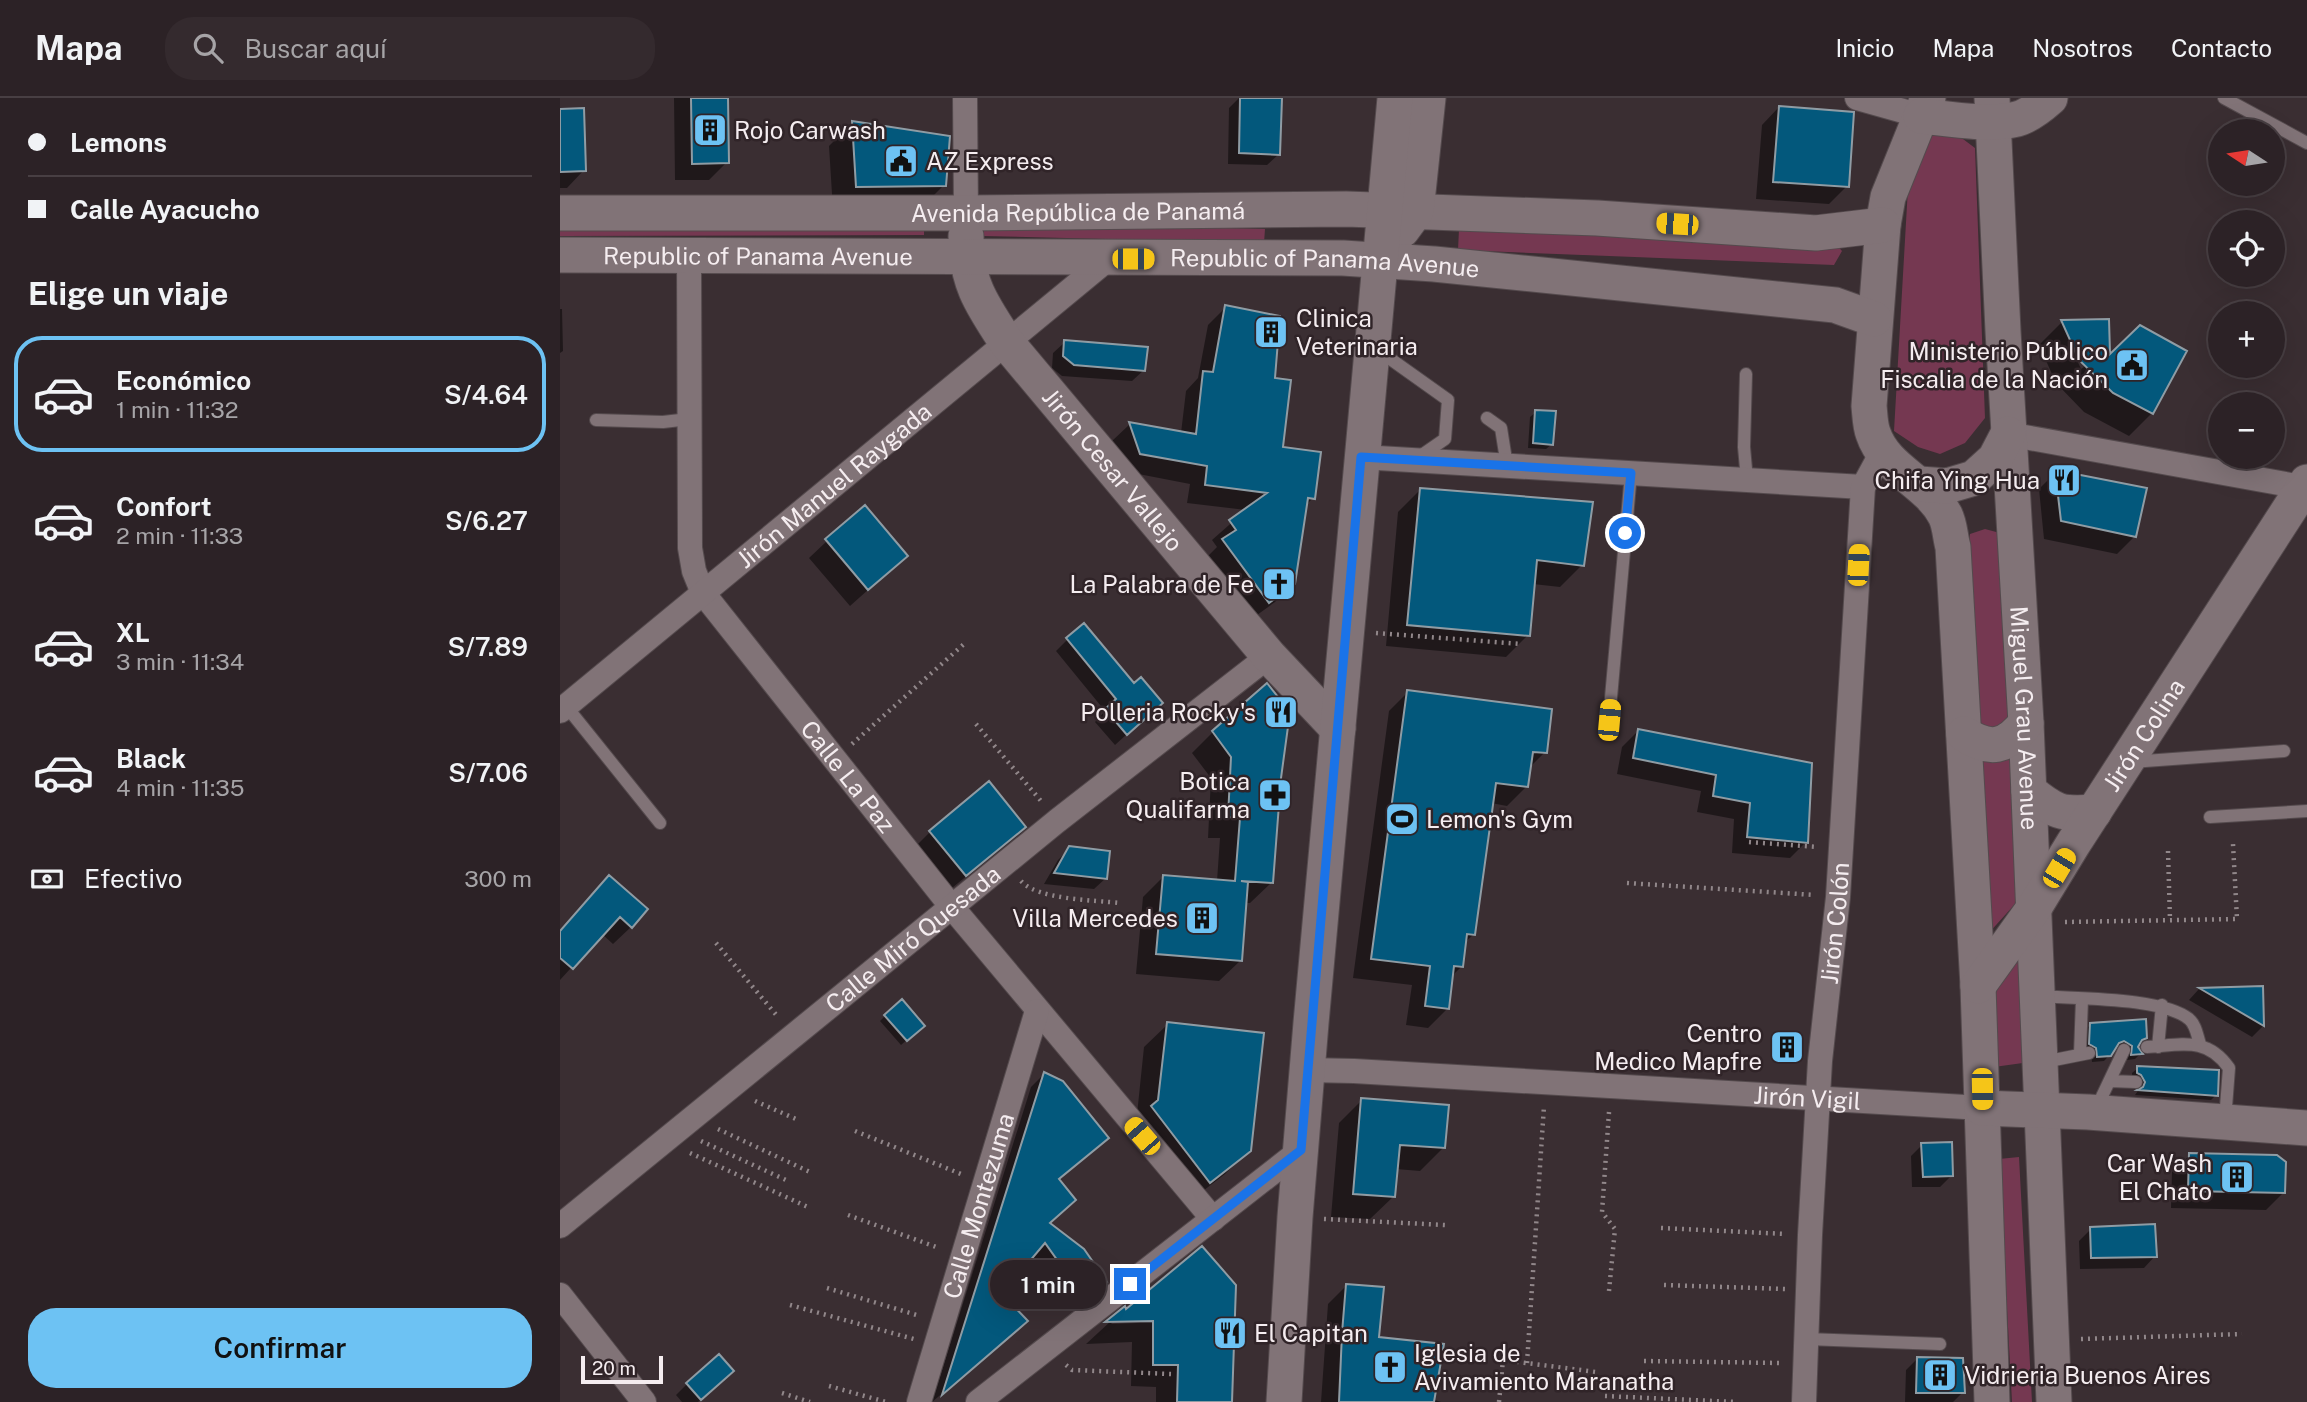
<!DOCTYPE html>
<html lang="es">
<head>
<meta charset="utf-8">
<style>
	:root { --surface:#2c2226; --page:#342a2e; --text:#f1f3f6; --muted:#a6a4a7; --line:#483f43; --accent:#6dc2f3 }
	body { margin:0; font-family:"Public Sans",sans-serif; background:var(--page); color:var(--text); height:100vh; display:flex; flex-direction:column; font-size:26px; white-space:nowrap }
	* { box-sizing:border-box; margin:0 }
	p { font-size:23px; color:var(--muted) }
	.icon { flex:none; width:38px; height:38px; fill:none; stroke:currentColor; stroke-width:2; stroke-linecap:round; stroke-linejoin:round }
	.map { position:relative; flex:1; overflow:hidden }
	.sheet { display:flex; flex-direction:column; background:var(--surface); width:560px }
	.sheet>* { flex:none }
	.guide { display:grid; align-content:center; height:154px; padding:0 28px; background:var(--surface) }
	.needle { width:46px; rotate:282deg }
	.tools { position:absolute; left:1648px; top:21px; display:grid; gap:14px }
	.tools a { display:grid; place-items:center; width:77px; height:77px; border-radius:50%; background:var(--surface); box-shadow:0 7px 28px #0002,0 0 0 2px var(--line); font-size:35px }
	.scale { position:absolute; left:21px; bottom:18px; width:82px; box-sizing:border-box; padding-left:7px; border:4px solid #f5edf0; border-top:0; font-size:19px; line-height:24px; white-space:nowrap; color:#f5edf0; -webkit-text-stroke:5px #302428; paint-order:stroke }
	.end { position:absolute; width:32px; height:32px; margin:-16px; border:9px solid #1a73e8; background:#fff; box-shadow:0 0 0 4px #fff }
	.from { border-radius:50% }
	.bubble { position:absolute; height:49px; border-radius:24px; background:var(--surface); box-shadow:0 7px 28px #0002,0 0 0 2px var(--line); font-size:23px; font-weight:600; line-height:49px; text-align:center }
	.car { position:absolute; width:21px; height:42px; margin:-21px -10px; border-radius:9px; box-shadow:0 0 5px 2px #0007; background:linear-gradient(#f5c518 24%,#345 0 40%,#f5c518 0 76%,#345 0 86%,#f5c518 0) }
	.guide b { display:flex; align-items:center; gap:24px; height:66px; font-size:26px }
	.guide b+b { border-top:2px solid var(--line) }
	.guide i { width:18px; height:18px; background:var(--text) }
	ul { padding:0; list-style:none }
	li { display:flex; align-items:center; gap:21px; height:116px; margin:0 14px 10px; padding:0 14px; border:4px solid transparent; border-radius:28px }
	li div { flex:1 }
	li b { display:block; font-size:26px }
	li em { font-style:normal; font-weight:600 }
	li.current { border-color:var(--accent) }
	li>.icon { width:63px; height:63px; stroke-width:1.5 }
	h2 { padding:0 28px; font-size:32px; line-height:84px }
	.pay { display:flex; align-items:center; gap:18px; height:77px; padding:0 28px; font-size:26px }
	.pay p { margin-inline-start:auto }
	.action { display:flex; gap:14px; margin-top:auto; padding:14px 28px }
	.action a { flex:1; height:80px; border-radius:28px; background:var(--accent); color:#111; font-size:28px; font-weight:600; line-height:80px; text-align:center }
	header { display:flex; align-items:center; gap:42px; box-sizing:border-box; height:98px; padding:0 35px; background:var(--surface); border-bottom:2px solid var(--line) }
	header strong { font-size:33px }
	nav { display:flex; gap:38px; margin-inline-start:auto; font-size:24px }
	.search { width:490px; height:63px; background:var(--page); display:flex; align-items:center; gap:18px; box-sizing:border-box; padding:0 24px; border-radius:28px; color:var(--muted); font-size:26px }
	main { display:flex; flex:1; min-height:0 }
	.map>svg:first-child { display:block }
</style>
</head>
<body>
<header>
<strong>Mapa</strong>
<div class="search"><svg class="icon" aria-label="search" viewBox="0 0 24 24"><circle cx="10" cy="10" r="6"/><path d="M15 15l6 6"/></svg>Buscar aquí</div>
<nav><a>Inicio</a><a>Mapa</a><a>Nosotros</a><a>Contacto</a></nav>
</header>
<main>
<section class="sheet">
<div class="guide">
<b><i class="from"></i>Lemons</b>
<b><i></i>Calle Ayacucho</b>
</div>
<h2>Elige un viaje</h2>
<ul>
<li class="current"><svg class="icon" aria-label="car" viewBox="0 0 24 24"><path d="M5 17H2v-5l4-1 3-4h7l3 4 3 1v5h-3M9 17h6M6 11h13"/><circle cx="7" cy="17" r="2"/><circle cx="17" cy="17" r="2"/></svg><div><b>Económico</b><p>1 min · 11:32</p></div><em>S/4.64</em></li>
<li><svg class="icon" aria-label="car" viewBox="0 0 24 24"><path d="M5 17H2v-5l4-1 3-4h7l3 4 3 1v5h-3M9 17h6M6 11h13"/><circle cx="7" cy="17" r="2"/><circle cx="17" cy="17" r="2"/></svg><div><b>Confort</b><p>2 min · 11:33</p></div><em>S/6.27</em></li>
<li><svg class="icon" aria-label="car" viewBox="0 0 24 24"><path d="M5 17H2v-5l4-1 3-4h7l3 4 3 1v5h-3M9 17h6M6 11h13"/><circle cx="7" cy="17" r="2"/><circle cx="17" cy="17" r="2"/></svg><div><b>XL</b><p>3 min · 11:34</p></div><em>S/7.89</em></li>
<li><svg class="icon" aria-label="car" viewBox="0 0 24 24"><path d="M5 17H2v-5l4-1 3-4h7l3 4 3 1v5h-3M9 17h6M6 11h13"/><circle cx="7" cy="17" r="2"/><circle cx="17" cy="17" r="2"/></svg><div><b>Black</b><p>4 min · 11:35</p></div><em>S/7.06</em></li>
</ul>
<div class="pay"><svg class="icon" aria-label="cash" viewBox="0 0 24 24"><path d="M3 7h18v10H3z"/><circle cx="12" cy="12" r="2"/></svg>Efectivo<p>300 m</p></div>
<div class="action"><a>Confirmar</a></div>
</section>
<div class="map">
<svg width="1747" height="1304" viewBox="0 0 1747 1304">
	<rect width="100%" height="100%" fill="#3a2e32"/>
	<path fill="#753851" d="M1379,34L1399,38L1415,50L1425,320L1405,345L1380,356L1358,349L1334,333L1350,55L1363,41Z
		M0,123L364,124V137L0,138Z
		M424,124L705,131L704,145L424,138Z
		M899,131L1268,137L1282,153L1274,167L898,152Z
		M1425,431L1440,435L1458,626L1415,640L1408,457L1410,436Z
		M1462,651L1465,795L1427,837L1421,654Z
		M1464,857L1470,964L1434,969L1429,889Z
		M1459,1059L1472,1304H1452L1439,1061Z"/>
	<path fill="#0007" fill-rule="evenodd" d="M114,0H166L167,64L149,82H115Z
		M679,0H720L719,56L707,67L668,66L669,10Z
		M1219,9L1287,88L1269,106L1196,101L1202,27Z
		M0,13L24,72L7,90H0Z
		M292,25L384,87L361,110L273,112L269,48Z
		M666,209L713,282L721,351L753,400L744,409L733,485L715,504L690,522L645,461L657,449L652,442L686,412L627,405L630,386L563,373L552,343L570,326L621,335L626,293L638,280L648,227Z
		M0,211H2L3,253L0,255Z
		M1547,223L1548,260L1592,315L1569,338L1524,314L1496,285L1479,247L1502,224ZM1509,244H1513L1524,269L1521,271Z
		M505,244L584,272L572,283L502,278L492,270L493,255Z
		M976,314L992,346L986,351L968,350L970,319Z
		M1496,374L1575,438L1557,456L1484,441L1479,391Z
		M860,392L1022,467L1000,489L973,486L968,537L946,559L826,548L838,414Z
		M267,443L346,458L290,508L249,460Z
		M507,542L574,588L589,616L555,647L535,624L545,613L496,553Z
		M848,594L985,654L969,670L967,688L947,708L931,705L913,837L904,845L902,868L891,879L887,911L868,930L846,927L852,887L793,880L829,613Z
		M1078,633L1250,666L1246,744L1230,760L1172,755L1174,721L1137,714L1141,693L1057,676L1062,649Z
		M653,634L719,680L711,785L690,805H685L680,863L659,883L576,876L583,799L604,778L657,783L660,740H648L651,680L632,655Z
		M463,729L446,746L387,794L353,751L370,734Z
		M510,750L546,780L534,791L484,786L498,762Z
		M49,779L71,829L53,846L42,836L0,882V833Z
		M1702,890L1703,928L1692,939L1629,902L1639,891Z
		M325,918L357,933L341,947L320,923Z
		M608,926L689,1052L665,1076L626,1106L576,1026L584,949Z
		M1531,926L1585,940L1576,949L1580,956L1575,961L1567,962V953L1558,948L1544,963L1532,964L1531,955L1525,952V932Z
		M1578,970L1656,997L1651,1002L1575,997L1580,990L1576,982L1572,981V975Z
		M484,976L546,1040L498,1082L488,1126L545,1184L511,1213L471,1158L440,1196L453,1236L372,1304L471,989Z
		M802,1002L883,1050L860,1073L836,1071L834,1098L810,1121L771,1119L779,1025Z
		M1362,1047L1392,1077L1380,1089H1352L1351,1058Z
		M1630,1057L1724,1094L1706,1112L1611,1110L1612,1074Z
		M1531,1131L1595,1158L1584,1170L1520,1171L1519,1143Z
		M674,1187L670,1304H596V1289L571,1288L572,1244L526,1246L564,1211L566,1213ZM602,1221V1224L551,1226L555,1222Z
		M787,1187L817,1240L872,1301L881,1304H761L768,1206Z
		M1357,1261L1403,1294L1393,1304H1345L1346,1272Z
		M160,1284L138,1304H122L116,1297L127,1286Z"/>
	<path fill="#03587c" stroke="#8f9ca4" stroke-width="2" d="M131,0H168L169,65L132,66Z
		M680,0H722L720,57L679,55Z
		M1219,8L1294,14L1289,89L1213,84Z
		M24,10L26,73L0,74V11Z
		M292,23L390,38L386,88L296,89Z
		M665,207L720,218L715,280L731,282L723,349L761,354L755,401L748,400L735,486L709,505L662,441L676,432L669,422L707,395L645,387L647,368L580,356L569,324L636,336L643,273L653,274Z
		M1549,221L1550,256L1580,227L1627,253L1593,316L1553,295L1519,262L1501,222Z
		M504,242L588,249L585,273L514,267L503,258Z
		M975,312L996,313L993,347L973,345Z
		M1495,372L1587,390L1576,439L1501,423Z
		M860,390L1033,404L1024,468L977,462L970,538L847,527Z
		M305,407L348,458L308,492L265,441Z
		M524,525L574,585L581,579L603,605L567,637L545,611L556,601L506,540Z
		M707,585L730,614L721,680L713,785L681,783L688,784L682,863L596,856L603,777L675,783L680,720L668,719L671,659L652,633Z
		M847,592L992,611L987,655L973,654L968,689L936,685L915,837L907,836L903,869L894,868L889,911L865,908L870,868L811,861Z
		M1078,631L1252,665L1248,745L1187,739L1190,705L1153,698L1156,677L1073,660Z
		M429,683L466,729L406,778L369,733Z
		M509,748L550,753L547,781L494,775Z
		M49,777L88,811L72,830L60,819L13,871L0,860V833Z
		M1703,888L1704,928L1639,890Z
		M342,901L365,928L347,943L324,917Z
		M1586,921L1587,940L1582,942L1578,949L1583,956L1571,957L1572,948L1564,943L1559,945L1551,958L1537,959L1536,950L1529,946L1530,925Z
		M607,924L704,935L691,1053L650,1085L591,1008L598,1002Z
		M1577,968L1659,972L1658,998L1577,992L1583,989L1585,984L1581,977L1577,975Z
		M484,974L503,983L549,1040L499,1081L516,1102L490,1125L524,1151L547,1184L525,1201L485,1145L442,1196L468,1223L382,1297Z
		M801,1000L889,1007L885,1050L840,1047L835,1099L793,1096Z
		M1392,1044L1393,1078L1363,1079L1361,1045Z
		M1629,1055L1717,1057L1726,1064L1725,1095L1628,1093Z
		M1595,1126L1597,1159L1531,1160L1530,1129Z
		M642,1148L676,1187L672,1304H617L618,1267H593V1223L545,1224L565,1208L566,1211Z
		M786,1186L824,1189L819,1239L884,1246L874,1304H779L782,1235Z
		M159,1256L174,1273L141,1302L126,1285Z
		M1357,1259L1403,1260L1405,1295H1356Z"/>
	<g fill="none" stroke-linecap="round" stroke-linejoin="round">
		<g stroke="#544a4d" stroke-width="14">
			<path id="lane" d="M1664,0L1747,45
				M815,250L888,302L885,341L859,359
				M1186,276L1184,349L1187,382
				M927,320L941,330L947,368
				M36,322L103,324L129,321
				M6,608L100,725
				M1049,622L1071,375
				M1571,664L1724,653
				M1650,719L1747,713
				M1478,898C1514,901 1602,899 1629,921C1636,927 1637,937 1640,946
				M1587,949C1621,947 1647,938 1669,970L1665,1022
				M1598,949L1602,907
				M1520,956L1522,901
				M1484,964L1529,955
				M1550,983L1576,984
				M1536,1011L1564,952
				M1247,1241L1380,1246"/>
		</g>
		<g stroke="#544a4d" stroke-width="26">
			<g id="street">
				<path d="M405,0L406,115"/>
				<path d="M1297,0L1361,18"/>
				<path id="s1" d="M129,157L130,450L134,473L143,495L391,808L653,1121"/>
				<path d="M1448,336L1747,390"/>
				<path d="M801,359L1303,389"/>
				<path id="s2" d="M0,613L548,161"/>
				<path id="s3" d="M748,972L794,973L1422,1010"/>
				<path id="s4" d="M0,1128L497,723L709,558"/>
				<path d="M0,1197L84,1304"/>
				<path id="s5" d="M359,1304L477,913"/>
				<path d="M418,1304L741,1052"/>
				<path id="s6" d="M1244,1304L1250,1137L1260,963L1278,799L1303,389L1322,354"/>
			</g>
		</g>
		<g stroke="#544a4d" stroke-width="37">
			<g id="secondary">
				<path d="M1368,0L1328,99L1323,127L1309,308C1310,317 1310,327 1313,335C1325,372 1367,383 1385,417C1390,426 1390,439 1393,449L1418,888L1432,1304"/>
				<path id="s7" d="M1432,0L1443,233L1466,625L1494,1304"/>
				<path d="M1361,18C1389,21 1430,28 1457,21C1469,18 1481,8 1490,0"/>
				<path id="s8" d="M0,115H406L786,111L1037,120L1256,135L1323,127"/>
				<path d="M842,132L856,113L868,0"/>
				<path id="s9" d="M406,138C406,185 422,207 447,245L709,558L778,631"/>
				<path id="s10" d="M0,157L783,160L874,166L1275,207L1314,221"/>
				<path d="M1359,386L1387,388L1414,380L1435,361L1448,336"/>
				<path d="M1404,636C1430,653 1446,650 1466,625"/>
				<path d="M1469,693C1494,714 1502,717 1534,714"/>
				<path id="s11" d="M1418,888L1474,810L1513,746L1747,384"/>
				<path d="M1422,1010L1528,1014L1747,1030"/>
				<path d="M724,1304L735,1119L751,925L835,0"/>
			</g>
		</g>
		<path stroke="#91878a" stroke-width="4.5" stroke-dasharray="2 5" stroke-linecap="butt" d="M816,535L961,546
			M416,626L481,703
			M292,646L404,546
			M1189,744L1258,749
			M1608,753L1610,822
			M461,783C478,802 534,802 560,805
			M1067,785L1255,797
			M1505,824L1677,821L1673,746
			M156,845L218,919
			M195,1003L236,1021
			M1049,1014L1042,1114L1055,1131L1049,1193
			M158,1031L252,1075
			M295,1033L401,1076
			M141,1043L226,1082
			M130,1055L250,1110
			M288,1117L379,1150
			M764,1121L885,1127
			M1101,1130L1226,1136
			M1104,1187L1225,1191
			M267,1190L360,1218
			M230,1207L354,1241
			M1521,1241L1682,1236
			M1084,1263L1220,1265
			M967,1265L984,1008
			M506,1267L512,1272L611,1276
			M269,1288L326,1304
			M222,1295L250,1304
			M1045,1298L1176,1304
			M939,1304L943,1262L1036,1274"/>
		<use href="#lane" stroke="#817377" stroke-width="12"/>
		<use href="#street" stroke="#817377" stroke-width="24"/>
		<use href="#secondary" stroke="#817377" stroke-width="35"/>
	</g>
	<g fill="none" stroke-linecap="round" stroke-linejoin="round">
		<path stroke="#1a73e8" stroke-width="9" d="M570,1186L741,1052L801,359L1071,375L1065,435"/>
	</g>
	<defs>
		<g id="building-square" transform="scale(1.75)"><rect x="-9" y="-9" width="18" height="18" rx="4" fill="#6dc2f3" stroke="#302428"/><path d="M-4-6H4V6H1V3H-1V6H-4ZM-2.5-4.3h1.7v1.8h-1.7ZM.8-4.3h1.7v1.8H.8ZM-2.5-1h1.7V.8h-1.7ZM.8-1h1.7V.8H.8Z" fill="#111"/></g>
		<g id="civic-square" transform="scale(1.75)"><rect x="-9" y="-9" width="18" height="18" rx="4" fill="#6dc2f3" stroke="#302428"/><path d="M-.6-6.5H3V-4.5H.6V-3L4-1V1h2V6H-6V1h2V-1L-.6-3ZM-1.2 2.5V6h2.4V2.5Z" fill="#111"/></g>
		<g id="restaurant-square" transform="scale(1.75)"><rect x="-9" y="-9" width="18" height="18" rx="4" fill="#6dc2f3" stroke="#302428"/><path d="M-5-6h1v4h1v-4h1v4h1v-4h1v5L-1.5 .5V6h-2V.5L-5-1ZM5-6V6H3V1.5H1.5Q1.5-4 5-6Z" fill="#111"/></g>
		<g id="church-square" transform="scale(1.75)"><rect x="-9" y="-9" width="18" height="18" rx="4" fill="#6dc2f3" stroke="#302428"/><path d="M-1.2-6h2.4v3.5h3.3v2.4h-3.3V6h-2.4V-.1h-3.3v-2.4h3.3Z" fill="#111"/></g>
		<g id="pharmacy-square" transform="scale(1.75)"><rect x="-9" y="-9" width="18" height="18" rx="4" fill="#6dc2f3" stroke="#302428"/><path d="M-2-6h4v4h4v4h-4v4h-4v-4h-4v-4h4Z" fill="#111"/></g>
		<g id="stadium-square" transform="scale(1.75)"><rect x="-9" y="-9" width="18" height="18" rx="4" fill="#6dc2f3" stroke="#302428"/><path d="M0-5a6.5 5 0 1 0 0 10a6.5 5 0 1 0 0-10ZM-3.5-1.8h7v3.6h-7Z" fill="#111"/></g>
	</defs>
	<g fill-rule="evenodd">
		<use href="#building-square" x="150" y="32"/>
		<use href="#civic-square" x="341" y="63"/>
		<use href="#building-square" x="711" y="234"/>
		<use href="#civic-square" x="1572" y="267"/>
		<use href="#restaurant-square" x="1504" y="382"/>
		<use href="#church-square" x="719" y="486"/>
		<use href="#restaurant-square" x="721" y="614"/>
		<use href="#pharmacy-square" x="715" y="697"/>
		<use href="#stadium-square" x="842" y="721"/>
		<use href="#building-square" x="642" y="820"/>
		<use href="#building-square" x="1227" y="949"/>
		<use href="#building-square" x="1677" y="1079"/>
		<use href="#restaurant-square" x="670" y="1235"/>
		<use href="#church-square" x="830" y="1269"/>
		<use href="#building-square" x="1380" y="1277"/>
	</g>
	<g text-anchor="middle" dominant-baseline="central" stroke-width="5" stroke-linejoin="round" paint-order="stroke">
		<g font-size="24" fill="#f5edf0" stroke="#302428" text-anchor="end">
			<text x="174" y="32" text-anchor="start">Rojo Carwash</text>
			<text x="366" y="63" text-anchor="start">AZ Express</text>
			<text x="736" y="220" text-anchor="start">Clinica<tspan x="736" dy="28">Veterinaria</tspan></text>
			<text x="1548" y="253">Ministerio Público<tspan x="1548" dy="28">Fiscalia de la Nación</tspan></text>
			<text x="1480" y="382">Chifa Ying Hua</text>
			<text x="694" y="486">La Palabra de Fe</text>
			<text x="696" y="614">Polleria Rocky's</text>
			<text x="690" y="683">Botica<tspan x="690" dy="28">Qualifarma</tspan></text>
			<text x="866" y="721" text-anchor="start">Lemon's Gym</text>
			<text x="618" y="820">Villa Mercedes</text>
			<text x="1202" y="935">Centro<tspan x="1202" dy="28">Medico Mapfre</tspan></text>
			<text x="1652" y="1065">Car Wash<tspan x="1652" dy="28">El Chato</tspan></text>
			<text x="694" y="1235" text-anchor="start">El Capitan</text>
			<text x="854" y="1255" text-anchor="start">Iglesia de<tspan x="854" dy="28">Avivamiento Maranatha</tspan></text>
			<text x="1404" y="1277" text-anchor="start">Vidrieria Buenos Aires</text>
		</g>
		<g font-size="24" fill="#f5edf0" stroke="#302428">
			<text stroke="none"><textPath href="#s8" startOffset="518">Avenida República de Panamá</textPath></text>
			<text stroke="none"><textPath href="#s10" startOffset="198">Republic of Panama Avenue</textPath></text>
			<text stroke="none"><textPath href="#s10" startOffset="765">Republic of Panama Avenue</textPath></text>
			<text stroke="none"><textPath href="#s9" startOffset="282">Jirón Cesar Vallejo</textPath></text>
			<text stroke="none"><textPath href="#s2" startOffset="355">Jirón Manuel Raygada</textPath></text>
			<text stroke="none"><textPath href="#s7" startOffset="621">Miguel Grau Avenue</textPath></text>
			<text stroke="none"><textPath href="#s11" startOffset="301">Jirón Colina</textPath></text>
			<text stroke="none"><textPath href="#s1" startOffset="574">Calle La Paz</textPath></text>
			<text stroke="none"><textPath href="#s6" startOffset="480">Jirón Colón</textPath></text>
			<text stroke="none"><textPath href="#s4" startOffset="455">Calle Miró Quesada</textPath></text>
			<text stroke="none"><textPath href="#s3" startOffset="500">Jirón Vigil</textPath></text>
			<text stroke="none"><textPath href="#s5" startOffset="205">Calle Montezuma</textPath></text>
		</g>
	</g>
</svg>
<div class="tools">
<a><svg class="needle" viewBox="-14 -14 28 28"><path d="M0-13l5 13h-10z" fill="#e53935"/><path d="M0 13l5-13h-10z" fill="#a6a4a7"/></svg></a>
<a><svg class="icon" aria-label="locate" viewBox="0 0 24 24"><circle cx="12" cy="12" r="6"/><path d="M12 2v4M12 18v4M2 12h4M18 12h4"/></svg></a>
<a>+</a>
<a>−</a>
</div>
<div class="scale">20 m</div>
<i class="end from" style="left:1065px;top:435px"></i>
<i class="end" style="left:570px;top:1186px"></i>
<div class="bubble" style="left:430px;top:1162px;width:116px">1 min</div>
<i class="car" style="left:1117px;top:126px;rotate:274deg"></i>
<i class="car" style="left:573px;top:161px;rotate:90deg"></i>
<i class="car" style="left:1298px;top:467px;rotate:3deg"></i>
<i class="car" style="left:1049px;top:622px;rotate:5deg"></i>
<i class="car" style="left:1499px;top:770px;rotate:31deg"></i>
<i class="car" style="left:1422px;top:991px;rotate:179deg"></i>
<i class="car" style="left:582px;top:1038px;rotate:319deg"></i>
</div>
</main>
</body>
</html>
